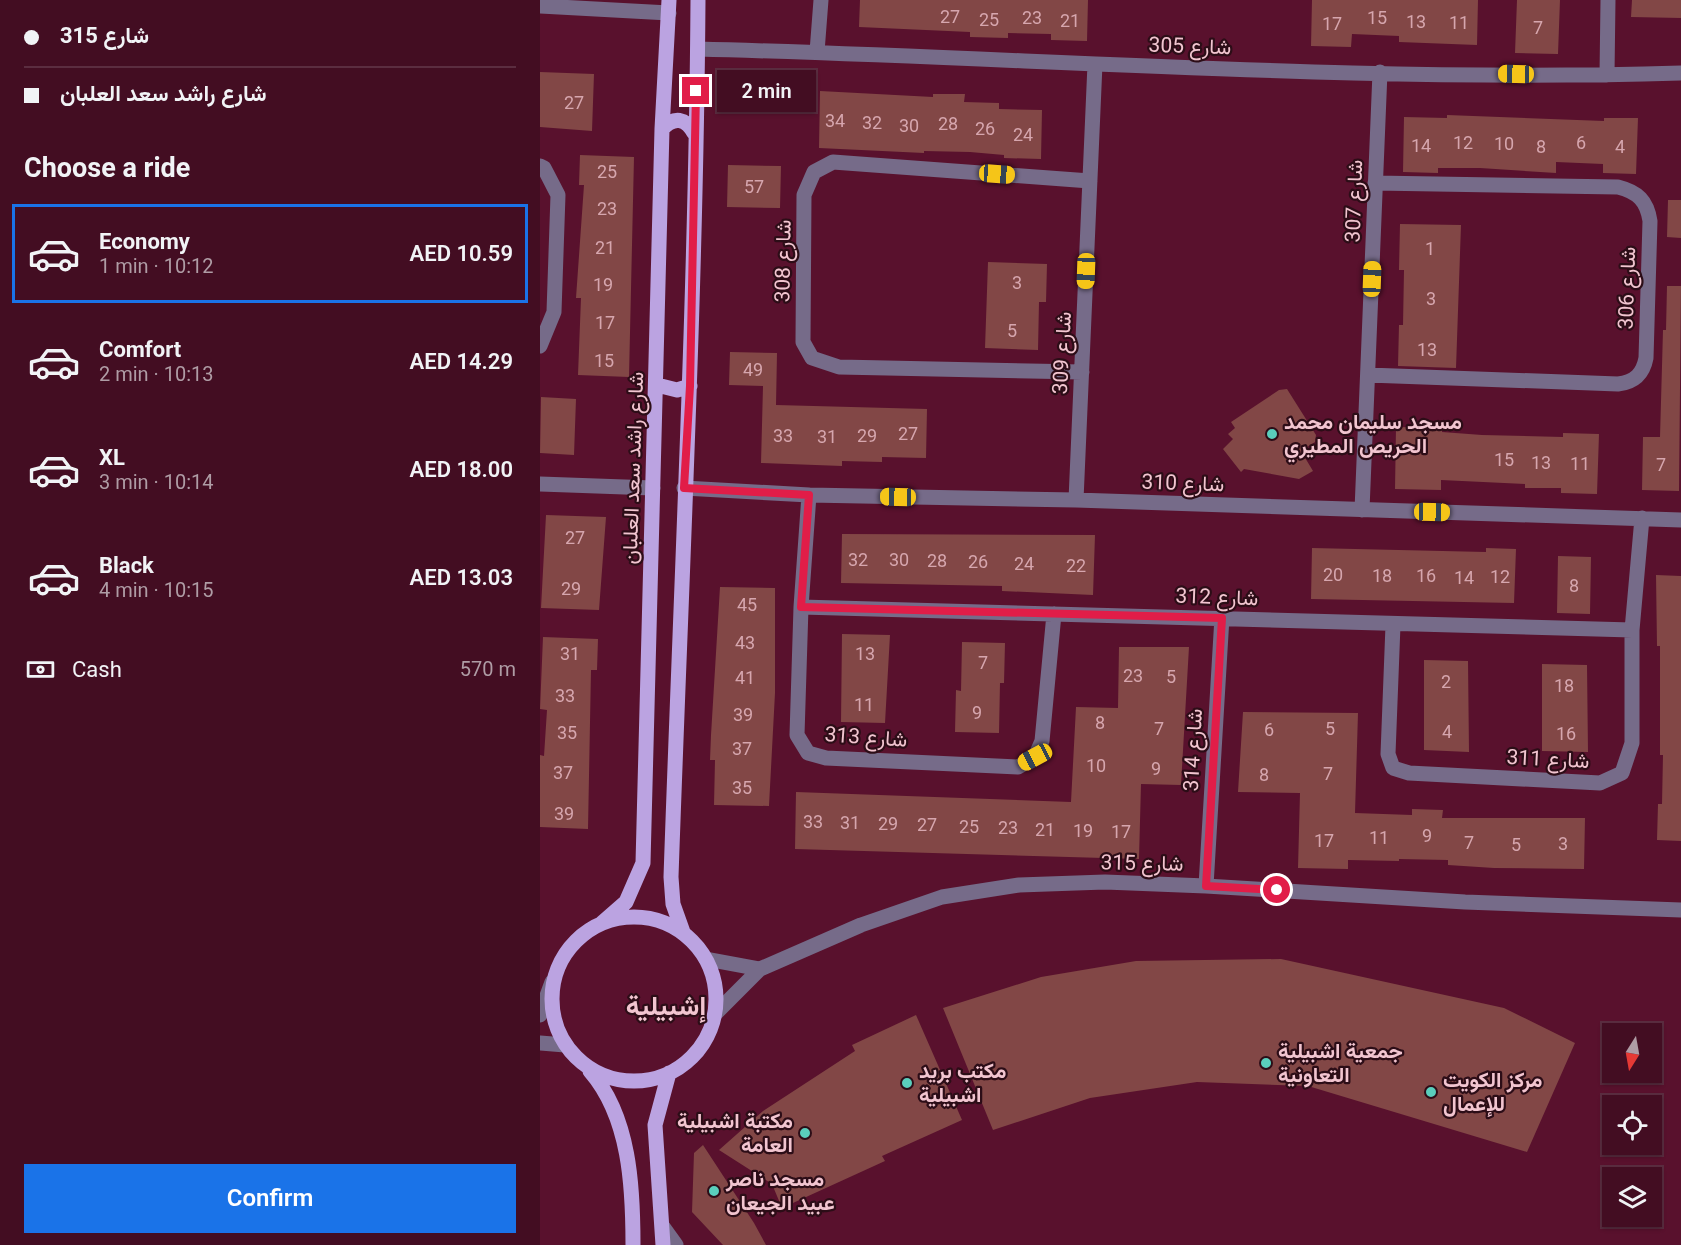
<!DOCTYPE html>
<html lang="en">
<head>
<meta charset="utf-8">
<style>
	:root { --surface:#430d22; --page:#4d1b2f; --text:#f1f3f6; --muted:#af9ca5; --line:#5b2d40; --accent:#1a73e8 }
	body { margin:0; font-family:Roboto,Vazirmatn,sans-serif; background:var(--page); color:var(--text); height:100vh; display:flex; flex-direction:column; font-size:22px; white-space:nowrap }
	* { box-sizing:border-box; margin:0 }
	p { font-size:20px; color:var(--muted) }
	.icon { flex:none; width:33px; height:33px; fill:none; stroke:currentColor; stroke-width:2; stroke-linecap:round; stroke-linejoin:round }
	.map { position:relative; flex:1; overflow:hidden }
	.drawer { display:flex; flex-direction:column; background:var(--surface); width:540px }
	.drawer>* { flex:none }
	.banner { display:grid; align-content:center; height:132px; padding:0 24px; background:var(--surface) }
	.needle { width:39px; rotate:191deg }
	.fabs { position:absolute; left:1062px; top:1023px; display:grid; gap:12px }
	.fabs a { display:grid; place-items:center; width:60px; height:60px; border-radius:0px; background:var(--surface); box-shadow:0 2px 4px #0004,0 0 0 2px var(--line); font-size:30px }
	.end { position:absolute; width:27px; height:27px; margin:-14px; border:8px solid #e11d48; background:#fff; box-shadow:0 0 0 3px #fff }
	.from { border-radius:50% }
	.bubble { position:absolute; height:42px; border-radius:0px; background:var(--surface); box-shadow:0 2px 4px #0004,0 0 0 2px var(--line); font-size:20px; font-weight:600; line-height:42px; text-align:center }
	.car { position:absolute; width:18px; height:36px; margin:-18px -9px; border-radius:8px; box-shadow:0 0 4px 2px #0007; background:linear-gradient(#f5c518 24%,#345 0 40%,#f5c518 0 76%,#345 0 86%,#f5c518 0) }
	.banner b { display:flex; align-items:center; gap:21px; height:57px; font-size:22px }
	.banner b+b { border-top:2px solid var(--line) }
	.banner i { width:15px; height:15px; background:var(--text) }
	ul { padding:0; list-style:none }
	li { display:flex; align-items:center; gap:18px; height:99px; margin:0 12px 9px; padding:0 12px; border:3px solid transparent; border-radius:0px }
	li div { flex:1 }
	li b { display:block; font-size:22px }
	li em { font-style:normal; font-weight:600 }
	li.active { border-color:var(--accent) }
	li>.icon { width:54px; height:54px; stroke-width:1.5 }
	h2 { padding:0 24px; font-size:27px; line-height:72px }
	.pay { display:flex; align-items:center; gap:15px; height:66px; padding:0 24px; font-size:22px }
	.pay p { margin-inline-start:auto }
	.action { display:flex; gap:12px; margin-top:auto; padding:12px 24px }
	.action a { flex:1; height:69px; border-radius:0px; background:var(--accent); color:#fff; font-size:24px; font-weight:600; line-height:69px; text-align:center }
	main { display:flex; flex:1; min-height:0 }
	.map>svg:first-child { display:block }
</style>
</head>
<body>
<main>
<section class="drawer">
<div class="banner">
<b><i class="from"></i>شارع 315</b>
<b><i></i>شارع راشد سعد العلبان</b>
</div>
<h2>Choose a ride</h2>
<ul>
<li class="active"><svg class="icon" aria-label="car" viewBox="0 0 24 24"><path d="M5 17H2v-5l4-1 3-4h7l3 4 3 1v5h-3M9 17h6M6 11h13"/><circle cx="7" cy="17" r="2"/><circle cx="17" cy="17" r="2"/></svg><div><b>Economy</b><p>1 min · 10:12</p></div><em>AED 10.59</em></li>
<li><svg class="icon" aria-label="car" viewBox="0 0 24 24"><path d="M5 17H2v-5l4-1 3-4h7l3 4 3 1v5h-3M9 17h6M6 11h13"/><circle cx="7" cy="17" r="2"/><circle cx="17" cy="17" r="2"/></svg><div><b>Comfort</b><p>2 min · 10:13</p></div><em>AED 14.29</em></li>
<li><svg class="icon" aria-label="car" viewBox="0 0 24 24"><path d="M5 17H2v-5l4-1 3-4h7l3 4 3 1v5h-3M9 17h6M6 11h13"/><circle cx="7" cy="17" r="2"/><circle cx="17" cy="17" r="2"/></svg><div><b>XL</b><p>3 min · 10:14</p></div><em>AED 18.00</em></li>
<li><svg class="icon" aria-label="car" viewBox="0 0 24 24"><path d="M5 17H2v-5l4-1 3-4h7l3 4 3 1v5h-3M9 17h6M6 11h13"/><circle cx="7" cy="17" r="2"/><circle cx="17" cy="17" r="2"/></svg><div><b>Black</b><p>4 min · 10:15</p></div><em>AED 13.03</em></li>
</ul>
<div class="pay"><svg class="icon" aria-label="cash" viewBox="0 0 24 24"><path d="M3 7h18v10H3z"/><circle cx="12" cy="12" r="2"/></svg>Cash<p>570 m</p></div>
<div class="action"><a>Confirm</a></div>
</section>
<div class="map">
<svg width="1141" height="1245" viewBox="0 0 1141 1245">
	<rect width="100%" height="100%" fill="#59112d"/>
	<path fill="#824746" d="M320,0H548L547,41L511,40V34L468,33V38L430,37V32L319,27Z
		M772,0H938L937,45L859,42V36L812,34L811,47L771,46Z
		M977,0H1020L1018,54L975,53Z
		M1092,0H1141V18L1091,17Z
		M0,72L54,74L52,131L0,127Z
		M280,91L393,97V94H425L424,102L459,103V109L502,110L501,159L464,158V155L430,152L384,151V153L279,148Z
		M907,115L1064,121V118H1098L1096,174L1063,173V164L1016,162V173L940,168H898V173L863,172L864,117L907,118Z
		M40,155L94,157L89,377L38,375L41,298H36L44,185H39Z
		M188,165L241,166L240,208L187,207Z
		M1128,200H1141V238L1127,237Z
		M860,224L921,225L916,368L858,366L859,325H863L864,270H859Z
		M448,262L507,264L506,302H499L498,350L445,348Z
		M1127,286H1141L1139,491L1102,490L1103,437H1120L1123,330H1126Z
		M190,352L237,353L236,405L387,409L386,458L342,457V462L302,461V466L221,463L223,386L189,385Z
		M747,389L776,435L775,442L761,451L773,471L759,479L704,469L701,472L683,449L693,439L688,434L695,428L691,422L739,390Z
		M1,397L36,399L34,455L0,453Z
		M856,427L902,428V432L942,435L1023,437V433L1059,434L1057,494L1021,493V488H985V484L901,480V490L855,489Z
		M6,515L66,517L59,610L1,608Z
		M302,534L555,535L553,595L462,591V586L301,583Z
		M772,548L946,552V548L976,549L974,603L771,599Z
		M1018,556L1051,557L1050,614L1017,613Z
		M1116,575L1141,576V841L1117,840L1118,804H1122L1123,755H1120V646H1117Z
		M180,587L235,588V693L229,806L174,805L175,760H170L171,735Z
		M302,634L350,635L345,723L301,722Z
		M3,637L58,639L57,670H51L48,829L0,827V755L4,756L7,710L0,709Z
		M422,642L465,643L464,683H460L459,733L415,732L416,690L421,691Z
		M579,647H649L641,785L601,784L599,859L255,849L256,792L531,802L536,707L578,708Z
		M884,660L928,661L929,752L884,750Z
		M1002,664L1047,665L1048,752L1002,751Z
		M703,712L818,713L815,813L872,815V809L903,810L902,818H1045L1044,869L954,868L908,865V860L859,859V861L808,860V869L758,868L760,793L698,792Z
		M741,959L964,1008L1035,1043L987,1152L768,1086L657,1082L550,1098L453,1130L403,1008L501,977L596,961Z
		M376,1015L422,1120L342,1156L345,1161L242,1208L232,1184L179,1150L223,1111L315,1051L312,1045Z
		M163,1145L214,1223L226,1245H183L152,1212L154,1153Z"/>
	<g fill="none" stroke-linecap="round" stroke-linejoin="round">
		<path stroke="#766b89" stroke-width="15" d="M0,6L129,13
			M158,49C485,57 813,83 1141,73
			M277,52L281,0
			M1067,75L1068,0
			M0,166L4,168L18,195L14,312L0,346
			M542,372L299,367L272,358L263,342L264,195L274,172L293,162L550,181
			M828,375L1078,384C1095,382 1103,374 1106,358L1110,221C1107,201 1098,192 1078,187L835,183
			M0,484L113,488
			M144,488L269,495L536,500L1141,520
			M269,495L261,607L257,735L268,753L286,758L478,767L495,757L502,741L514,614
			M536,500L555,64
			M822,510L840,72
			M261,607L1092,630
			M853,625L848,754L853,768L869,773L1060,783L1082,773L1092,743V630L1102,518
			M666,886L682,617
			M166,959L220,969
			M175,1014L220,969L321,925L402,897L479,885L565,882L666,886L925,902L1141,910
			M0,1015L12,982
			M0,1043L25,1045
			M123,1227L136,1245"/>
		<path stroke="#bba3e1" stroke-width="15" d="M122,129C134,116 146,118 154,133
			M117,385L137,390L150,386
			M12 999a82 82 0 1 1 164 0a82 82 0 1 1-164 0Z
			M62,923L86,902L103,863L122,129L129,0
			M143,932L133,904L131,877C141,585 156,293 158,0
			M50,1071C90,1117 93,1187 93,1245
			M123,1245L115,1125L129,1073"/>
	</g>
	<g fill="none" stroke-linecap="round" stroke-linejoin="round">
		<path stroke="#e11d48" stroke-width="8" d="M156,91L150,386L144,488L269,495L261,607L682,618L666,886L737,890"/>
	</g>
	<g fill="#5acebc" stroke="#2c0d17" stroke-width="2">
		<circle cx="732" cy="434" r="6"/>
		<circle cx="726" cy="1063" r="6"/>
		<circle cx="367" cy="1083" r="6"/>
		<circle cx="891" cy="1092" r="6"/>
		<circle cx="265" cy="1133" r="6"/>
		<circle cx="174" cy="1191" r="6"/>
	</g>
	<g text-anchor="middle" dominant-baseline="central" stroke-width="4.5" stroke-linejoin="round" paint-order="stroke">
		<g font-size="18" fill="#d6a6ae">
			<text x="410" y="16">27</text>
			<text x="492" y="17">23</text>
			<text x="837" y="17">15</text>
			<text x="449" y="19">25</text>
			<text x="530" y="20">21</text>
			<text x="876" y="21">13</text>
			<text x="919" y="22">11</text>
			<text x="792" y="23">17</text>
			<text x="998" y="27">7</text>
			<text x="34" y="102">27</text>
			<text x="295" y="120">34</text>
			<text x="332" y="122">32</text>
			<text x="408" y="123">28</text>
			<text x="369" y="125">30</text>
			<text x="445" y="128">26</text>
			<text x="483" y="134">24</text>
			<text x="923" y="142">12</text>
			<text x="1041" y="142">6</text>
			<text x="964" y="143">10</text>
			<text x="881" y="145">14</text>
			<text x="1001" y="146">8</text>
			<text x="1080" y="146">4</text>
			<text x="67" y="171">25</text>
			<text x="214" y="186">57</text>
			<text x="67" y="208">23</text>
			<text x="65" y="247">21</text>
			<text x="890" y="248">1</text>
			<text x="477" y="282">3</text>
			<text x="63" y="284">19</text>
			<text x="891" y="298">3</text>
			<text x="65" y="322">17</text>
			<text x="472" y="330">5</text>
			<text x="887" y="349">13</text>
			<text x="64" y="360">15</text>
			<text x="213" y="369">49</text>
			<text x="368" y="433">27</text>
			<text x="243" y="435">33</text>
			<text x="327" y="435">29</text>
			<text x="287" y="436">31</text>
			<text x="964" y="459">15</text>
			<text x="1001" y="462">13</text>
			<text x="1040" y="463">11</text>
			<text x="1121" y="464">7</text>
			<text x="35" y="537">27</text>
			<text x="318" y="559">32</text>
			<text x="359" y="559">30</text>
			<text x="397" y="560">28</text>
			<text x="438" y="561">26</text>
			<text x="484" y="563">24</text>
			<text x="536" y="565">22</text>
			<text x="793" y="574">20</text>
			<text x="842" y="575">18</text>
			<text x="886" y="575">16</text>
			<text x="960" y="576">12</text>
			<text x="924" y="577">14</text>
			<text x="1034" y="585">8</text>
			<text x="31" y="588">29</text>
			<text x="207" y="604">45</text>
			<text x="205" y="642">43</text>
			<text x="30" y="653">31</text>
			<text x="325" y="653">13</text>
			<text x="443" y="662">7</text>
			<text x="593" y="675">23</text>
			<text x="631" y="676">5</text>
			<text x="205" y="677">41</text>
			<text x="906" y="681">2</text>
			<text x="1024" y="685">18</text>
			<text x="25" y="695">33</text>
			<text x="324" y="704">11</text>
			<text x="437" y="712">9</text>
			<text x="203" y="714">39</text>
			<text x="560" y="722">8</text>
			<text x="619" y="728">7</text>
			<text x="790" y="728">5</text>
			<text x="729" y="729">6</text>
			<text x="907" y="731">4</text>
			<text x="27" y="732">35</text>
			<text x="1026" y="733">16</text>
			<text x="202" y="748">37</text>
			<text x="556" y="765">10</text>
			<text x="616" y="768">9</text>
			<text x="23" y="772">37</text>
			<text x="788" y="773">7</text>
			<text x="724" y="774">8</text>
			<text x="202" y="787">35</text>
			<text x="24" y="813">39</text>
			<text x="273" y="821">33</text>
			<text x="310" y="822">31</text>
			<text x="348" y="823">29</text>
			<text x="387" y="824">27</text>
			<text x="429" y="826">25</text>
			<text x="468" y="827">23</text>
			<text x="505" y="829">21</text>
			<text x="543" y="830">19</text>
			<text x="581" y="831">17</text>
			<text x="887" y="835">9</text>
			<text x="839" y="837">11</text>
			<text x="784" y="840">17</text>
			<text x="929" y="842">7</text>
			<text x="1023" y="843">3</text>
			<text x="976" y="844">5</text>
		</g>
		<g font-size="21" fill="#f2c5d0" stroke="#2c0d17">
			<text transform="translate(650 46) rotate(2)">شارع 305</text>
			<text transform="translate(814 201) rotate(-88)">شارع 307</text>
			<text transform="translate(243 261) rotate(-89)">شارع 308</text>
			<text transform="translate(1087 288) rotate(-88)">شارع 306</text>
			<text transform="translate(522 353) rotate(-87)">شارع 309</text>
			<text transform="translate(93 468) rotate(-88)">شارع راشد سعد العلبان</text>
			<text transform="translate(643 483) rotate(2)">شارع 310</text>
			<text transform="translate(677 597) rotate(2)">شارع 312</text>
			<text transform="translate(326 737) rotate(4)">شارع 313</text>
			<text transform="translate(653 750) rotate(-87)">شارع 314</text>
			<text transform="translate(1008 759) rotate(3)">شارع 311</text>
			<text transform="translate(602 863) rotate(1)">شارع 315</text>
		</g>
		<g font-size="21" font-weight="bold" fill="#f2c5d0" stroke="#2c0d17" text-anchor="start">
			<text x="744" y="422">مسجد سليمان محمد<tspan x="744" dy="24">الحريص المطيري</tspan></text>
			<text x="738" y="1051">جمعية اشبيلية<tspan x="738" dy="24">التعاونية</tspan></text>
			<text x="379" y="1071">مكتب بريد<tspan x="379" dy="24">اشبيلية</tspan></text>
			<text x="903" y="1080">مركز الكويت<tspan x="903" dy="24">للإعمال</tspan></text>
			<text x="253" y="1121" text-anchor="end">مكتبة اشبيلية<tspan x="253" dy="24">العامة</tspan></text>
			<text x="186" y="1179">مسجد ناصر<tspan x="186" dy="24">عبيد الجيعان</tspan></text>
		</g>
		<g font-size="27" font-weight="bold" fill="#f2c5d0" stroke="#2c0d17">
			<text x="126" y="1006">إشبيلية</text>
		</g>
	</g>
</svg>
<div class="fabs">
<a><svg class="needle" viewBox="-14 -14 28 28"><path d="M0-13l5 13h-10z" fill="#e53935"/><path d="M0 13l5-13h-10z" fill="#af9ca5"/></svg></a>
<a><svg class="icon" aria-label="locate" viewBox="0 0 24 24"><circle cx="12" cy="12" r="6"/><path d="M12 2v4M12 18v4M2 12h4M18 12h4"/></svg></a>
<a><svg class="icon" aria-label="layers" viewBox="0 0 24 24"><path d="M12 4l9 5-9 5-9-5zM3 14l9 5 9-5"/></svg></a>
</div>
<i class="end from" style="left:737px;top:890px"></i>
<i class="end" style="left:156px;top:91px"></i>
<div class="bubble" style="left:177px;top:70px;width:99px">2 min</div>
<i class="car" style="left:976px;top:74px;rotate:271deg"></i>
<i class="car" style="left:457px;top:174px;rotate:94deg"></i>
<i class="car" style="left:546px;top:271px;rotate:182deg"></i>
<i class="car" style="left:832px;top:279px;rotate:2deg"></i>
<i class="car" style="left:358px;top:497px;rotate:271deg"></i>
<i class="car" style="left:892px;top:512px;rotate:91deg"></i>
<i class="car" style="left:495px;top:757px;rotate:242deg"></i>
</div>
</main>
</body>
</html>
